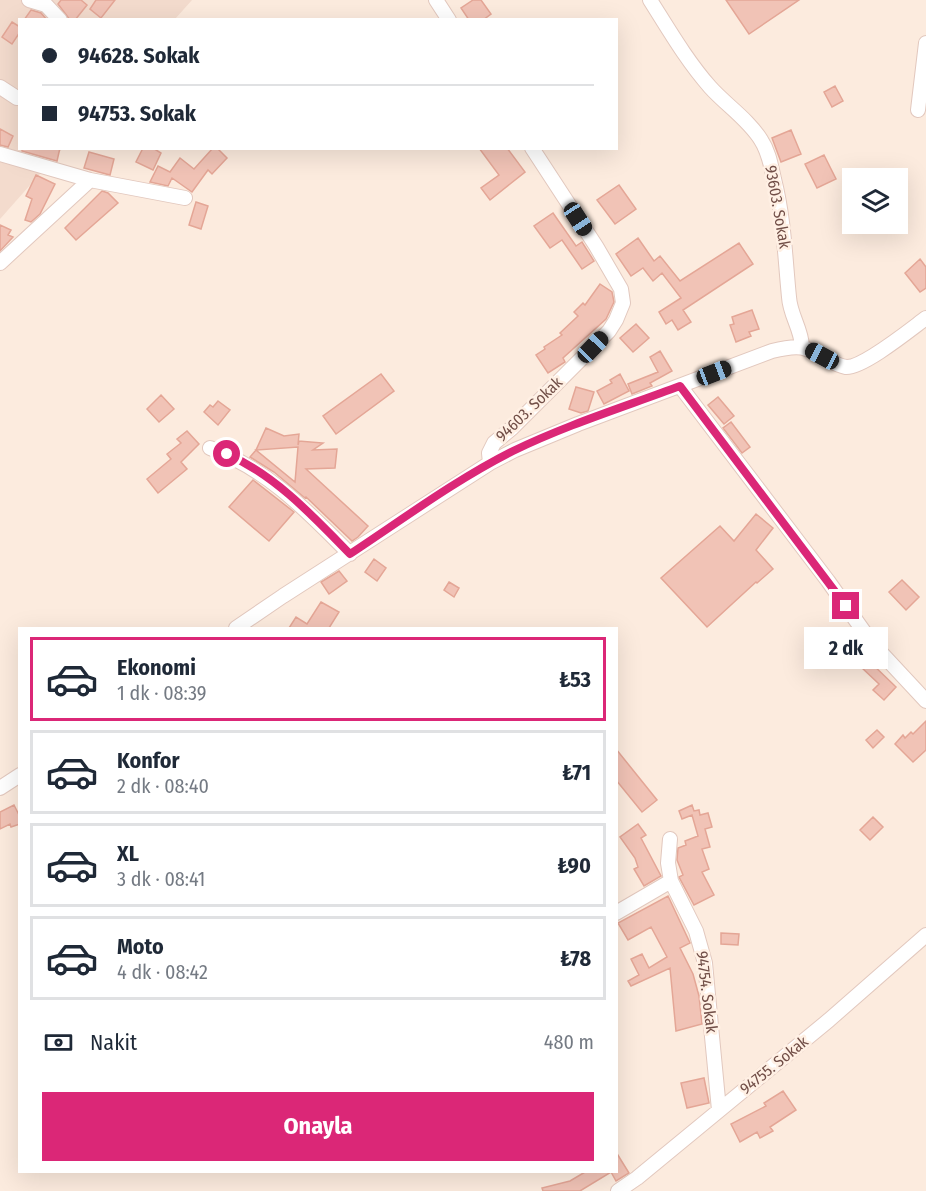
<!DOCTYPE html>
<html lang="tr">
<head>
<meta charset="utf-8">
<style>
	:root { --surface:#fff; --page:#f2f2f3; --text:#1f2937; --muted:#747a83; --line:#e0e1e3; --accent:#db2777 }
	body { margin:0; font-family:"Fira Sans Condensed",sans-serif; background:var(--page); color:var(--text); height:100vh; display:flex; flex-direction:column; font-size:22px; white-space:nowrap }
	* { box-sizing:border-box; margin:0 }
	p { font-size:20px; color:var(--muted) }
	.icon { flex:none; width:33px; height:33px; fill:none; stroke:currentColor; stroke-width:2; stroke-linecap:round; stroke-linejoin:round }
	.map { position:relative; flex:1; overflow:hidden }
	.sheet { position:absolute; left:18px; top:627px; width:600px; height:546px; display:flex; flex-direction:column; background:var(--surface); border-radius:0px; box-shadow:0 6px 24px #0002 }
	.sheet>* { flex:none }
	.top-card { position:absolute; left:18px; top:18px; width:600px; height:132px; border-radius:0px; box-shadow:0 6px 24px #0002; display:grid; align-content:center; height:132px; padding:0 24px; background:var(--surface) }
	.fabs { position:absolute; left:842px; top:168px; display:grid; gap:12px }
	.fabs a { display:grid; place-items:center; width:66px; height:66px; border-radius:0px; background:var(--surface); box-shadow:0 6px 24px #0002; font-size:30px }
	.end { position:absolute; width:27px; height:27px; margin:-14px; border:8px solid #db2777; background:#fff; box-shadow:0 0 0 3px #fff }
	.from { border-radius:50% }
	.bubble { position:absolute; height:42px; border-radius:0px; background:var(--surface); box-shadow:0 6px 24px #0002; font-size:20px; font-weight:700; line-height:42px; text-align:center }
	.car { position:absolute; width:18px; height:36px; margin:-18px -9px; border-radius:8px; box-shadow:0 0 4px 2px #0007; background:linear-gradient(#222 24%,#8ab4d8 0 40%,#222 0 76%,#8ab4d8 0 86%,#222 0) }
	.top-card b { display:flex; align-items:center; gap:21px; height:57px; font-size:22px }
	.top-card b+b { border-top:2px solid var(--line) }
	.top-card i { width:15px; height:15px; background:var(--text) }
	ul { padding:10px 0 0; list-style:none }
	li { display:flex; align-items:center; gap:18px; height:84px; margin:0 12px 9px; padding:0 12px; border:3px solid var(--line); border-radius:0px }
	li div { flex:1 }
	li b { display:block; font-size:22px }
	li em { font-style:normal; font-weight:700 }
	li.active { border-color:var(--accent) }
	li>.icon { width:54px; height:54px; stroke-width:1.5 }
	.pay { display:flex; align-items:center; gap:15px; height:66px; padding:0 24px; font-size:22px }
	.pay p { margin-inline-start:auto }
	.cta { display:flex; gap:12px; margin-top:auto; padding:12px 24px }
	.cta a { flex:1; height:69px; border-radius:0px; background:var(--accent); color:#fff; font-size:24px; font-weight:700; line-height:69px; text-align:center }
	.map>svg:first-child { display:block }
</style>
</head>
<body>
<div class="map">
<svg width="926" height="1191" viewBox="0 0 926 1191">
	<rect width="100%" height="100%" fill="#fcebde"/>
	<path fill="#f3dbcd" d="M0,0H192L175,19L20,20V148L62,149L0,219Z"/>
	<path fill="#f1c3b6" stroke="#e4a696" stroke-width="1.5" fill-rule="evenodd" d="M61,0H81L87,5L75,20H70L58,4Z
		M96,0H115L101,18L90,9Z
		M473,0H481L491,14L483,20H469L461,8Z
		M726,0H799L749,34Z
		M31,10L41,13L47,20H24Z
		M12,22L20,27V32L12,44L2,37Z
		M835,86L843,101L832,107L824,92Z
		M0,129L13,136L8,147L0,145Z
		M791,130L801,154L781,162L772,138Z
		M22,148H60L57,161L22,151Z
		M143,148H153L161,153L153,170L136,162Z
		M213,148H217L227,158L212,174L208,170L192,192L172,178L168,186L150,182L158,166L170,172L180,158L194,169Z
		M479,148H507L525,172L490,200L481,188L499,175Z
		M89,152L114,159L110,175L84,168Z
		M824,155L836,179L817,188L805,164Z
		M36,175L55,184L40,214L31,222L25,220L32,199L26,196Z
		M619,185L636,209L615,224L597,200Z
		M102,191L108,193L118,203L76,240L65,228Z
		M196,202L208,206L201,229L189,225Z
		M553,213L576,246L582,242L594,261L582,269L562,240L550,248L534,226Z
		M0,225L11,230L8,235L13,237L0,251Z
		M638,238L654,261L660,256L680,281L739,243L753,264L683,310L691,322L678,330L672,320L666,324L659,312L681,298L662,273L653,281L643,268L631,276L616,254Z
		M920,259L926,267V288L920,292L905,273Z
		M600,284L612,292L614,302L606,319L563,358L565,362L548,373L536,355L545,349L544,347L562,335L560,333L578,316L574,312L583,303L585,305Z
		M752,310L759,329L749,332L751,336L736,342L730,325L734,324L732,317Z
		M636,324L649,338L633,352L620,338Z
		M660,351L672,371L650,383L652,386L632,394L628,384L658,372L650,357Z
		M381,374L394,391L336,434L323,416Z
		M620,374L629,391L604,404L597,391L612,383L610,380Z
		M576,387L594,392L588,411L581,413L569,409Z
		M161,395L174,409L159,422L147,409Z
		M718,397L734,416L724,424L708,405Z
		M218,401L230,410L218,425L204,412L210,405L213,407Z
		M731,422L750,447L742,453L723,428Z
		M266,428L284,436L299,434L298,445L299,441L323,443L313,450L337,449L335,468L306,469L368,526L358,537L352,541L306,497L305,498L274,472L250,457L256,450ZM298,447L295,482L256,450Z
		M187,431L199,444L181,462L187,469L158,493L147,479L171,459L167,454L181,443L177,439Z
		M253,480L294,512L269,541L229,507Z
		M756,514L773,528L756,550L773,569L757,583L756,582L707,627L661,578L720,526L734,541Z
		M374,559L386,568L377,581L365,572Z
		M339,571L347,581L329,594L321,582Z
		M902,580L919,597L906,610L889,592Z
		M449,582L459,588L454,597L444,590Z
		M321,602L339,612L329,628H289L296,617L307,624Z
		M868,660L896,687L884,700L873,690L879,684L861,667Z
		M926,721V750L913,762L895,744L903,735L905,738L911,732L913,734Z
		M877,730L884,737L873,748L866,740Z
		M616,749L657,800L642,812L616,780Z
		M14,805L20,817V824L11,827L10,824L0,829V812Z
		M692,805L694,811L699,810L700,815L708,813L712,827L705,829L710,847L702,849L709,869L702,872L714,895L694,905L679,877L683,875L677,860L678,848L686,845L685,841L698,836L692,815L682,819L679,811Z
		M873,817L883,827L870,840L860,830Z
		M638,824L646,835L641,838L661,876L644,886L634,869L638,867L635,858L620,837Z
		M668,896L690,943L680,948L693,974L699,996L702,1024L676,1031L670,968L631,986L628,981L639,975L631,959L642,954L649,968L667,957L651,927L628,940L618,923Z
		M721,933L739,934L738,945L721,944Z
		M704,1078L709,1103L687,1108L681,1083Z
		M783,1091L796,1110L770,1127L773,1131L760,1138L757,1132L740,1142L731,1124L766,1106L764,1103Z
		M616,1152L629,1173L616,1181L611,1172L580,1191H543L542,1188L570,1181L585,1172H616Z"/>
	<g fill="none" stroke-linecap="round" stroke-linejoin="round">
		<g stroke="#e2c8be" stroke-width="16">
			<path id="minor" d="M29,0L46,5L60,20
				M436,0L449,20
				M650,0C669,30 687,61 710,87C726,105 748,119 761,140C769,152 771,166 774,179C784,218 785,257 789,297C790,315 801,328 802,346
				M0,87L17,98
				M918,110L926,43
				M0,154L90,180L185,198
				M0,263L90,180
				M680,386L828,581L872,643L926,701
				M210,448C269,470 306,510 350,554
				M490,463L489,453L494,443L512,428L609,331L616,320L623,303L621,289L596,246L532,148
				M236,628L283,596L409,515L490,463L515,450L578,424L772,351C800,344 804,346 829,360C834,363 840,366 846,367C863,368 911,329 926,318
				M0,788L20,775
				M670,839L668,863L671,881L696,931L705,963L719,1110
				M616,913L671,881
				M618,1191L637,1178L829,1020L926,935"/>
		</g>
		<use href="#minor" stroke="#fff" stroke-width="14"/>
	</g>
	<g fill="none" stroke-linecap="round" stroke-linejoin="round">
		<path stroke="#db2777" stroke-width="8" d="M227,454C276,476 313,516 350,554C403,519 457,479 513,451C566,425 624,407 680,386L846,606"/>
	</g>
	<g text-anchor="middle" dominant-baseline="central" stroke-width="5" stroke-linejoin="round" paint-order="stroke">
		<g font-size="16" fill="#714e47" stroke="#fff0e4">
			<text transform="translate(778 207) rotate(80)">93603. Sokak</text>
			<text transform="translate(529 409) rotate(-44)">94603. Sokak</text>
			<text transform="translate(707 992) rotate(83)">94754. Sokak</text>
			<text transform="translate(774 1065) rotate(-39)">94755. Sokak</text>
		</g>
	</g>
</svg>
<div class="fabs">
<a><svg class="icon" aria-label="layers" viewBox="0 0 24 24"><path d="M12 4l9 5-9 5-9-5zM3 14l9 5 9-5"/></svg></a>
</div>
<i class="end from" style="left:227px;top:454px"></i>
<i class="end" style="left:846px;top:606px"></i>
<div class="bubble" style="left:804px;top:627px;width:84px">2 dk</div>
<i class="car" style="left:578px;top:219px;rotate:147deg"></i>
<i class="car" style="left:593px;top:347px;rotate:44deg"></i>
<i class="car" style="left:822px;top:356px;rotate:298deg"></i>
<i class="car" style="left:714px;top:373px;rotate:69deg"></i>
<div class="top-card">
<b><i class="from"></i>94628. Sokak</b>
<b><i></i>94753. Sokak</b>
</div>
<section class="sheet">
<ul>
<li class="active"><svg class="icon" aria-label="car" viewBox="0 0 24 24"><path d="M5 17H2v-5l4-1 3-4h7l3 4 3 1v5h-3M9 17h6M6 11h13"/><circle cx="7" cy="17" r="2"/><circle cx="17" cy="17" r="2"/></svg><div><b>Ekonomi</b><p>1 dk · 08:39</p></div><em>₺53</em></li>
<li><svg class="icon" aria-label="car" viewBox="0 0 24 24"><path d="M5 17H2v-5l4-1 3-4h7l3 4 3 1v5h-3M9 17h6M6 11h13"/><circle cx="7" cy="17" r="2"/><circle cx="17" cy="17" r="2"/></svg><div><b>Konfor</b><p>2 dk · 08:40</p></div><em>₺71</em></li>
<li><svg class="icon" aria-label="car" viewBox="0 0 24 24"><path d="M5 17H2v-5l4-1 3-4h7l3 4 3 1v5h-3M9 17h6M6 11h13"/><circle cx="7" cy="17" r="2"/><circle cx="17" cy="17" r="2"/></svg><div><b>XL</b><p>3 dk · 08:41</p></div><em>₺90</em></li>
<li><svg class="icon" aria-label="car" viewBox="0 0 24 24"><path d="M5 17H2v-5l4-1 3-4h7l3 4 3 1v5h-3M9 17h6M6 11h13"/><circle cx="7" cy="17" r="2"/><circle cx="17" cy="17" r="2"/></svg><div><b>Moto</b><p>4 dk · 08:42</p></div><em>₺78</em></li>
</ul>
<div class="pay"><svg class="icon" aria-label="cash" viewBox="0 0 24 24"><path d="M3 7h18v10H3z"/><circle cx="12" cy="12" r="2"/></svg>Nakit<p>480 m</p></div>
<div class="cta"><a>Onayla</a></div>
</section>
</div>
</body>
</html>
